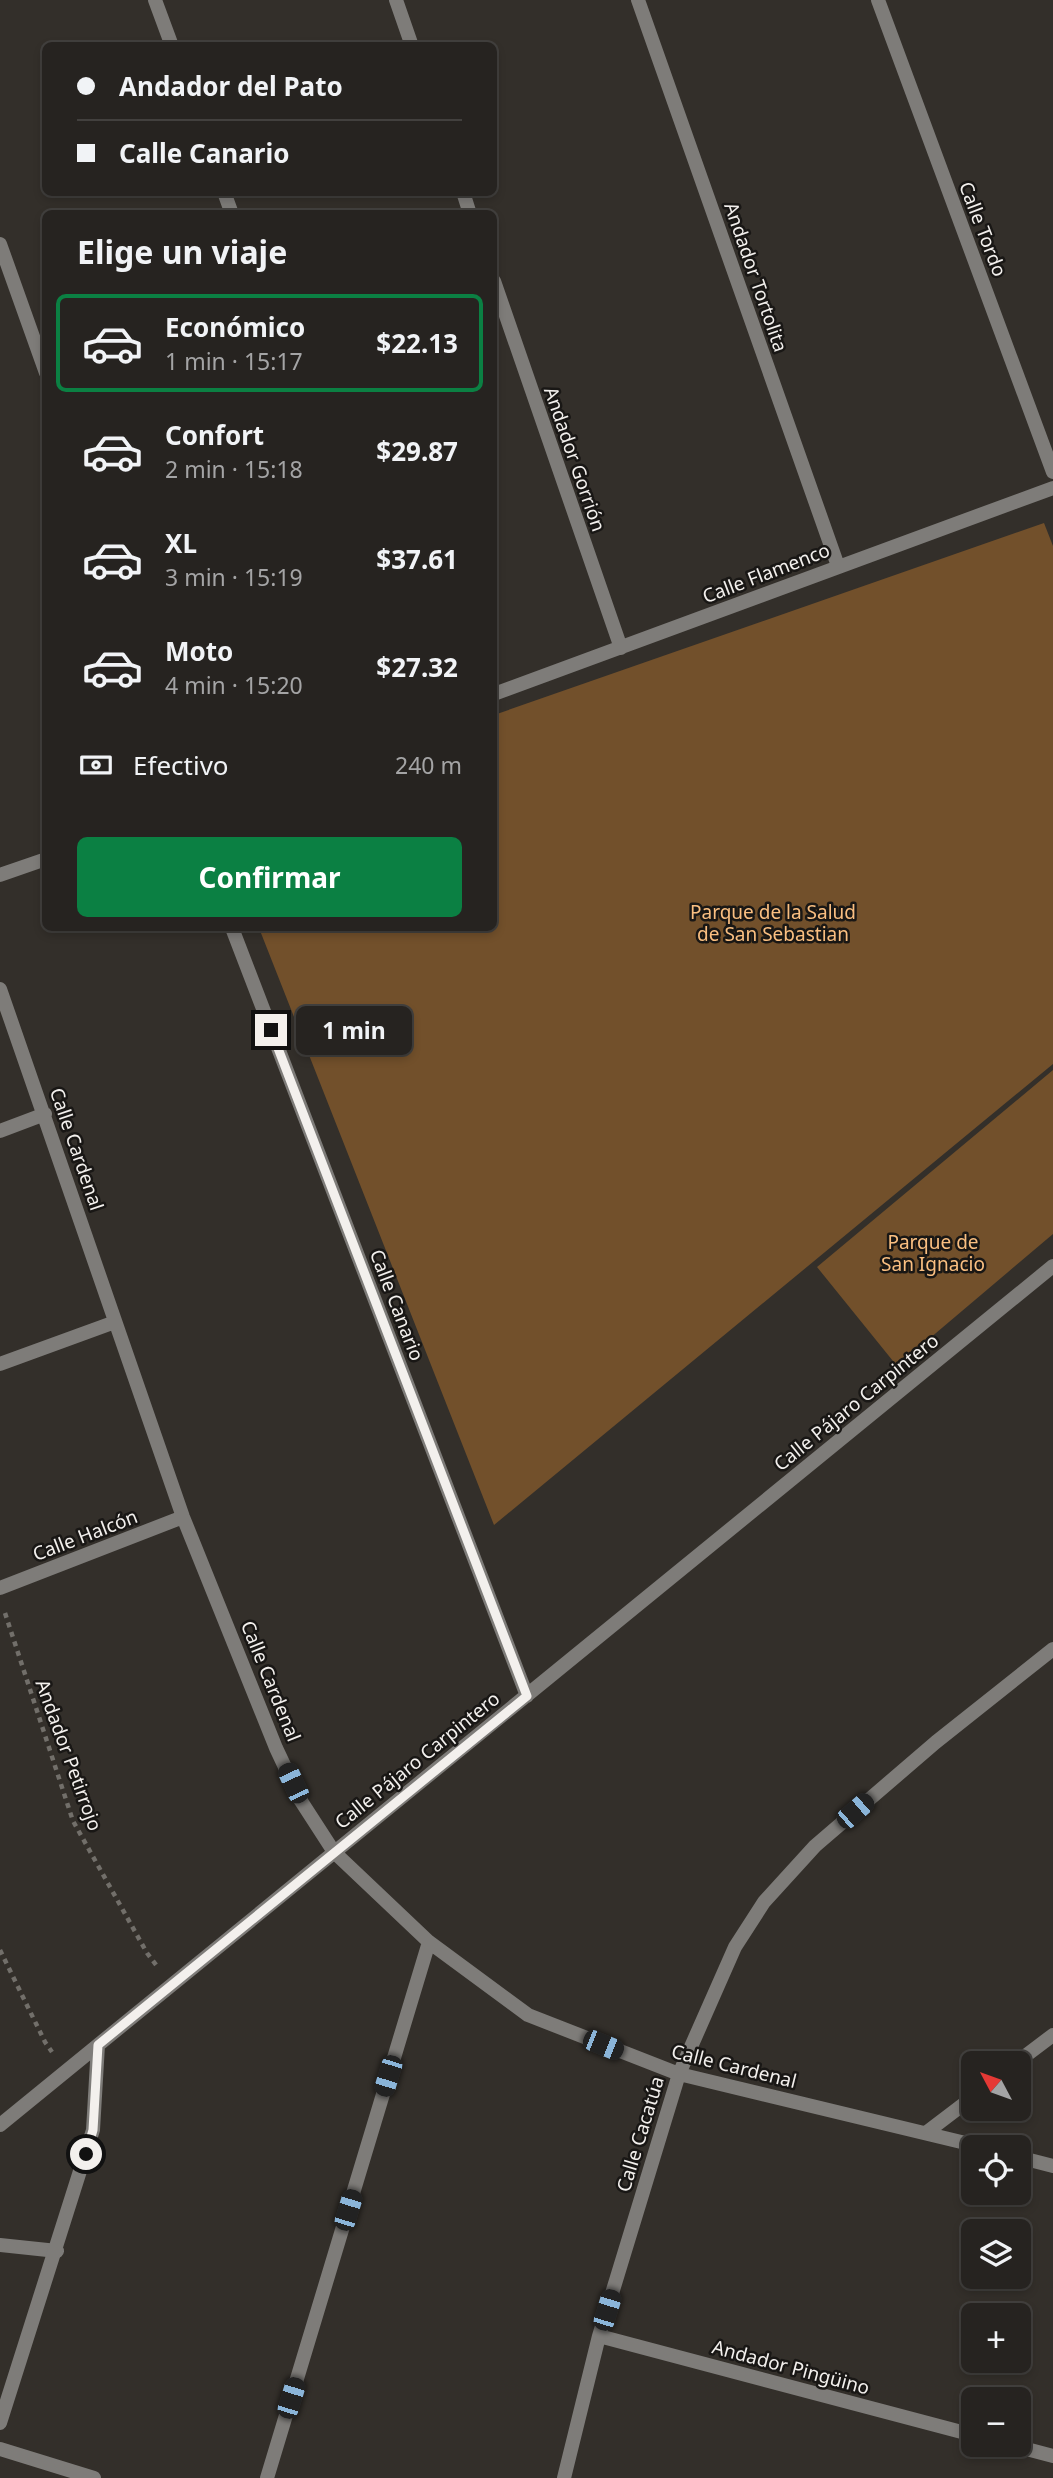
<!DOCTYPE html>
<html lang="es">
<head>
<meta charset="utf-8">
<style>
	:root { --surface:#262320; --page:#322f2d; --text:#f1f3f6; --muted:#a4a4a5; --line:#42403e; --accent:#0b8043 }
	body { margin:0; font-family:"Noto Sans",sans-serif; background:var(--page); color:var(--text); height:100vh; display:flex; flex-direction:column; font-size:26px; white-space:nowrap }
	* { box-sizing:border-box; margin:0 }
	p { font-size:23px; color:var(--muted) }
	.icon { flex:none; width:38px; height:38px; fill:none; stroke:currentColor; stroke-width:2; stroke-linecap:round; stroke-linejoin:round }
	.map { position:relative; flex:1; overflow:hidden }
	.panel { position:absolute; left:42px; top:210px; width:455px; height:721px; display:flex; flex-direction:column; background:var(--surface); border-radius:10px; box-shadow:0 4px 10px #0003,0 0 0 2px var(--line) }
	.panel>* { flex:none }
	.top-card { position:absolute; left:42px; top:42px; width:455px; height:154px; border-radius:10px; box-shadow:0 4px 10px #0003,0 0 0 2px var(--line); display:grid; align-content:center; height:154px; padding:0 35px; background:var(--surface) }
	.needle { width:46px; rotate:311deg }
	.controls { position:absolute; left:961px; top:2051px; display:grid; gap:14px }
	.controls a { display:grid; place-items:center; width:70px; height:70px; border-radius:10px; background:var(--surface); box-shadow:0 4px 10px #0003,0 0 0 2px var(--line); font-size:35px }
	.end { position:absolute; width:32px; height:32px; margin:-16px; border:9px solid #f3f0ed; background:#111; box-shadow:0 0 0 4px #111 }
	.from { border-radius:50% }
	.bubble { position:absolute; height:49px; border-radius:10px; background:var(--surface); box-shadow:0 4px 10px #0003,0 0 0 2px var(--line); font-size:23px; font-weight:700; line-height:49px; text-align:center }
	.car { position:absolute; width:21px; height:42px; margin:-21px -10px; border-radius:9px; box-shadow:0 0 5px 2px #0007; background:linear-gradient(#222 24%,#8ab4d8 0 40%,#222 0 76%,#8ab4d8 0 86%,#222 0) }
	.top-card b { display:flex; align-items:center; gap:24px; height:66px; font-size:26px }
	.top-card b+b { border-top:2px solid var(--line) }
	.top-card i { width:18px; height:18px; background:var(--text) }
	ul { padding:0; list-style:none }
	li { display:flex; align-items:center; gap:21px; height:98px; margin:0 14px 10px; padding:0 21px; border:4px solid transparent; border-radius:10px }
	li div { flex:1 }
	li b { display:block; font-size:26px }
	li em { font-style:normal; font-weight:700 }
	li.current { border-color:var(--accent) }
	li>.icon { width:63px; height:63px; stroke-width:1.5 }
	h2 { padding:0 35px; font-size:32px; line-height:84px }
	.pay { display:flex; align-items:center; gap:18px; height:77px; padding:0 35px; font-size:26px }
	.pay p { margin-inline-start:auto }
	.action { display:flex; gap:14px; margin-top:auto; padding:14px 35px }
	.action a { flex:1; height:80px; border-radius:10px; background:var(--accent); color:#fff; font-size:28px; font-weight:700; line-height:80px; text-align:center }
	.map>svg:first-child { display:block }
</style>
</head>
<body>
<div class="map">
<svg width="1053" height="2478" viewBox="0 0 1053 2478">
	<rect width="100%" height="100%" fill="#332f2a"/>
	<path fill="#72502b" d="M1044,523L1053,546V1064L494,1525L259,928H494V715Z
		M1053,1070V1234L897,1366L817,1267Z"/>
	<g fill="none" stroke-linecap="round" stroke-linejoin="round">
		<path stroke="#726f6a" stroke-width="4.5" stroke-dasharray="5 5" stroke-linecap="butt" d="M5,1613L73,1821L147,1953L157,1966
			M0,1950L45,2042L52,2052"/>
		<path stroke="#7e7c79" stroke-width="14" d="M0,2245L57,2251"/>
		<path stroke="#7e7c79" stroke-width="14" d="M155,0L172,46
			M396,0L412,46
			M638,0L838,566
			M878,0L1053,472
			M224,192L232,214
			M463,192L470,214
			M0,244L46,373
			M494,281L621,648
			M494,694L1053,488
			M0,875L46,859
			M232,928L527,1696
			M0,989L183,1517L276,1748L301,1801L334,1852L429,1942L528,2015L679,2074L982,2147
			M0,1131L45,1114
			M0,1364L115,1322
			M0,1588L183,1517
			M1016,2063L1053,2035
			M0,2125L1053,1266
			M927,2132L973,2097
			M1018,2157L1053,2166
			M599,2336L973,2435
			M0,2423L93,2130L98,2045
			M1011,2445L1053,2456
			M0,2449L94,2478
			M267,2478L429,1942
			M564,2478L599,2336L679,2074L735,1947L764,1902L815,1846L936,1742L1053,1649"/>
	</g>
	<g fill="none" stroke-linecap="round" stroke-linejoin="round">
		<path stroke="#f3f0ed" stroke-width="9" d="M86,2154L93,2130L98,2045L527,1696L271,1030"/>
	</g>
	<g text-anchor="middle" dominant-baseline="central" stroke-width="5" stroke-linejoin="round" paint-order="stroke">
		<g font-size="19" fill="#f3f0ed" stroke="#191715">
			<text transform="translate(983 229) rotate(69)">Calle Tordo</text>
			<text transform="translate(756 277) rotate(71)">Andador Tortolita</text>
			<text transform="translate(575 459) rotate(71)">Andador Gorrión</text>
			<text transform="translate(766 573) rotate(-21)">Calle Flamenco</text>
			<text transform="translate(77 1149) rotate(71)">Calle Cardenal</text>
			<text transform="translate(397 1305) rotate(69)">Calle Canario</text>
			<text transform="translate(856 1402) rotate(-39)">Calle Pájaro Carpintero</text>
			<text transform="translate(85 1535) rotate(-21)">Calle Halcón</text>
			<text transform="translate(271 1681) rotate(68)">Calle Cardenal</text>
			<text transform="translate(69 1755) rotate(70)">Andador Petirrojo</text>
			<text transform="translate(417 1760) rotate(-39)">Calle Pájaro Carpintero</text>
			<text transform="translate(734 2066) rotate(14)">Calle Cardenal</text>
			<text transform="translate(640 2134) rotate(-73)">Calle Cacatúa</text>
			<text transform="translate(791 2367) rotate(15)">Andador Pingüino</text>
		</g>
		<g font-size="19" fill="#fabf81" stroke="#191715">
			<text x="773" y="912">Parque de la Salud<tspan x="773" dy="22">de San Sebastian</tspan></text>
			<text x="933" y="1242">Parque de<tspan x="933" dy="22">San Ignacio</tspan></text>
		</g>
	</g>
</svg>
<div class="controls">
<a><svg class="needle" viewBox="-14 -14 28 28"><path d="M0-13l5 13h-10z" fill="#e53935"/><path d="M0 13l5-13h-10z" fill="#a4a4a5"/></svg></a>
<a><svg class="icon" aria-label="locate" viewBox="0 0 24 24"><circle cx="12" cy="12" r="6"/><path d="M12 2v4M12 18v4M2 12h4M18 12h4"/></svg></a>
<a><svg class="icon" aria-label="layers" viewBox="0 0 24 24"><path d="M12 4l9 5-9 5-9-5zM3 14l9 5 9-5"/></svg></a>
<a>+</a>
<a>−</a>
</div>
<i class="end from" style="left:86px;top:2154px"></i>
<i class="end" style="left:271px;top:1030px"></i>
<div class="bubble" style="left:296px;top:1006px;width:116px">1 min</div>
<i class="car" style="left:293px;top:1783px;rotate:335deg"></i>
<i class="car" style="left:855px;top:1811px;rotate:49deg"></i>
<i class="car" style="left:603px;top:2045px;rotate:112deg"></i>
<i class="car" style="left:388px;top:2076px;rotate:197deg"></i>
<i class="car" style="left:348px;top:2210px;rotate:17deg"></i>
<i class="car" style="left:607px;top:2310px;rotate:17deg"></i>
<i class="car" style="left:291px;top:2398px;rotate:17deg"></i>
<div class="top-card">
<b><i class="from"></i>Andador del Pato</b>
<b><i></i>Calle Canario</b>
</div>
<section class="panel">
<h2>Elige un viaje</h2>
<ul>
<li class="current"><svg class="icon" aria-label="car" viewBox="0 0 24 24"><path d="M5 17H2v-5l4-1 3-4h7l3 4 3 1v5h-3M9 17h6M6 11h13"/><circle cx="7" cy="17" r="2"/><circle cx="17" cy="17" r="2"/></svg><div><b>Económico</b><p>1 min · 15:17</p></div><em>$22.13</em></li>
<li><svg class="icon" aria-label="car" viewBox="0 0 24 24"><path d="M5 17H2v-5l4-1 3-4h7l3 4 3 1v5h-3M9 17h6M6 11h13"/><circle cx="7" cy="17" r="2"/><circle cx="17" cy="17" r="2"/></svg><div><b>Confort</b><p>2 min · 15:18</p></div><em>$29.87</em></li>
<li><svg class="icon" aria-label="car" viewBox="0 0 24 24"><path d="M5 17H2v-5l4-1 3-4h7l3 4 3 1v5h-3M9 17h6M6 11h13"/><circle cx="7" cy="17" r="2"/><circle cx="17" cy="17" r="2"/></svg><div><b>XL</b><p>3 min · 15:19</p></div><em>$37.61</em></li>
<li><svg class="icon" aria-label="car" viewBox="0 0 24 24"><path d="M5 17H2v-5l4-1 3-4h7l3 4 3 1v5h-3M9 17h6M6 11h13"/><circle cx="7" cy="17" r="2"/><circle cx="17" cy="17" r="2"/></svg><div><b>Moto</b><p>4 min · 15:20</p></div><em>$27.32</em></li>
</ul>
<div class="pay"><svg class="icon" aria-label="cash" viewBox="0 0 24 24"><path d="M3 7h18v10H3z"/><circle cx="12" cy="12" r="2"/></svg>Efectivo<p>240 m</p></div>
<div class="action"><a>Confirmar</a></div>
</section>
</div>
</body>
</html>
